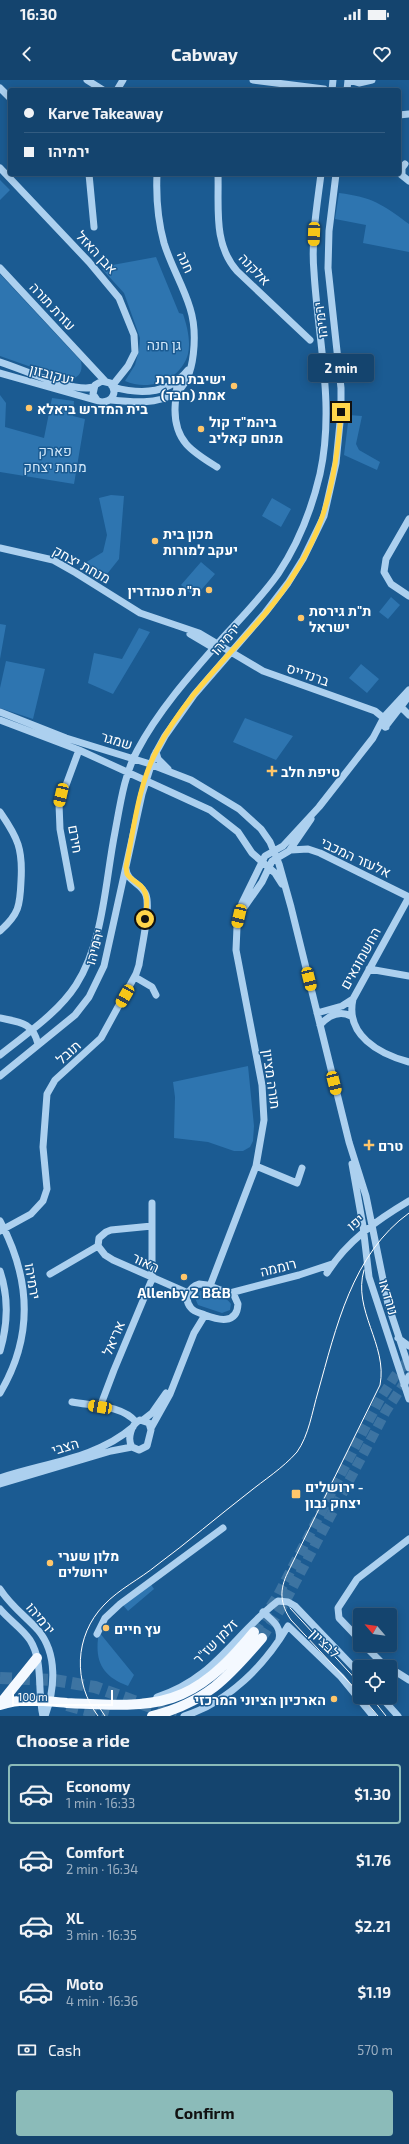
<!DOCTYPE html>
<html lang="en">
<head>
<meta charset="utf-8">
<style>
	:root { --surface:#14446e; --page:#1d4b73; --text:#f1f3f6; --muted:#9db0c2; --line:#335c81; --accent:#8bbbb9 }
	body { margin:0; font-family:"Exo 2",Heebo,sans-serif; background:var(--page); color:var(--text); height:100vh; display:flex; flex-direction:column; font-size:15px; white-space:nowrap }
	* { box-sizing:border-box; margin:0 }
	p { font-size:13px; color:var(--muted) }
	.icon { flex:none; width:22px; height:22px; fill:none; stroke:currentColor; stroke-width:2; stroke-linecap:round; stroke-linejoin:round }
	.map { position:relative; height:1636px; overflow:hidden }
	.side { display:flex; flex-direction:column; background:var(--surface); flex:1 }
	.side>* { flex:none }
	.hud { position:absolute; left:8px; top:8px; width:393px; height:88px; border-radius:4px; box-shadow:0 2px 10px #0003,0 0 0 1px var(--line); display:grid; align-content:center; height:88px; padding:0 16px; background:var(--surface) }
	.needle { width:26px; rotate:299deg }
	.buttons { position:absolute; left:353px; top:1528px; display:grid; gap:8px }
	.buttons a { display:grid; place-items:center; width:44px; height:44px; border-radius:4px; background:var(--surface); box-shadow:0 2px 10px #0003,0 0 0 1px var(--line); font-size:20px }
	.scale { position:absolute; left:12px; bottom:10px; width:101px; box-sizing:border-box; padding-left:4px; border:2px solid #fff; border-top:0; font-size:11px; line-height:14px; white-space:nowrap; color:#fff; -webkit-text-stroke:3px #1b5b92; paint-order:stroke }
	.end { position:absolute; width:18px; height:18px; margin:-9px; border:5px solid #ffd54a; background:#111; box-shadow:0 0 0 2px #111 }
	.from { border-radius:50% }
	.bubble { position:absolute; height:28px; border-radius:4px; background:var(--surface); box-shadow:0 2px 10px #0003,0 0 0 1px var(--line); font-size:13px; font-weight:700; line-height:28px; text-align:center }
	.car { position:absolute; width:12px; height:24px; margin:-12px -6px; border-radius:5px; box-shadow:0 0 3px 1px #0007; background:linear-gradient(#f5c518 24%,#345 0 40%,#f5c518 0 76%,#345 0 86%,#f5c518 0) }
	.hud b { display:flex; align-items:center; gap:14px; height:38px; font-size:15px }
	.hud b+b { border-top:1px solid var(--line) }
	.hud i { width:10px; height:10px; background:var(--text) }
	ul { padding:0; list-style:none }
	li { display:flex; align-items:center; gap:12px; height:60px; margin:0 8px 6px; padding:0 8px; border:2px solid transparent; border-radius:4px }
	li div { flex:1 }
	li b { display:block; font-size:15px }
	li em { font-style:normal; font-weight:700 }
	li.on { border-color:var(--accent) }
	li>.icon { width:36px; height:36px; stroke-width:1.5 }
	h2 { padding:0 16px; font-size:18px; line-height:48px }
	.pay { display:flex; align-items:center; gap:10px; height:44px; padding:0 16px; font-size:15px }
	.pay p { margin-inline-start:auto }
	.action { display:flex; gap:8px; margin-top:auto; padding:8px 16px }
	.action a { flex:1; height:46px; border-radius:4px; background:var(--accent); color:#111; font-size:16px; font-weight:700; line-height:46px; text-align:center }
	.status { display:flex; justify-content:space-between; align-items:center; height:28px; padding:0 20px; background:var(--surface); direction:ltr }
	.status svg { height:11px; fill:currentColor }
	header { display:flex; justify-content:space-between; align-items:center; height:52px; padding:0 16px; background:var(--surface); font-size:18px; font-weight:700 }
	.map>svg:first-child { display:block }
</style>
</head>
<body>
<div class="status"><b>16:30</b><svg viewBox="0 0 49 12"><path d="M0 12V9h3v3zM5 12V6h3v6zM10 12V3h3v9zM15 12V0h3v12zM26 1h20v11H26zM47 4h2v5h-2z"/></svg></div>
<header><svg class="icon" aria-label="back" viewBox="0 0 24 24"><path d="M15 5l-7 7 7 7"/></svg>Cabway<svg class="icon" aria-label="heart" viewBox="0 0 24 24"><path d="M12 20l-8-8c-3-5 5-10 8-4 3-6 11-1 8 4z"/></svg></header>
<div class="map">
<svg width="409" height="1636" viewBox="0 0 409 1636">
	<rect width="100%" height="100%" fill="#1b5b92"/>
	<path fill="#2e75b0" d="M0,100L10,110L0,120Z
		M339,113C372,117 382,124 409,144V172L363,163L366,145L335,139Z
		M156,177L179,233L183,234C187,246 191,261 188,274C181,300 149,312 125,301L135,285L139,270L140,258L124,213L102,189L107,186Z
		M0,194L81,281C83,291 80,298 68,300L0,276Z
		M0,315L6,323L5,347L44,358L52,318L74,321L73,336L85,339L74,404L0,392Z
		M349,335L362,336L356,364L359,370L380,382L377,390L344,375Z
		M111,415L124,416L119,479L103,499L80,486L103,472L107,455L99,418Z
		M272,418L291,429L281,447L262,436Z
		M201,482L215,494L195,517L181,505Z
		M391,517L400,525L388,539L379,532Z
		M0,544L6,545L0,579Z
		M139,548L150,552L113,614L88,603L94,573L122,579Z
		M6,581L45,589L33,639L0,628V608Z
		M361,584L379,599L367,613L349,598Z
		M245,638L293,656L276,680L233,662Z
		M248,986L254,1046L253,1061L250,1067L243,1071H234L208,1062L174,1058L175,1017L173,1002Z
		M200,1211C208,1210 227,1216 231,1224L230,1230L222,1233L198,1225L195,1218Z
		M150,1503L154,1509L128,1531L122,1524Z
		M99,1552L134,1595L128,1606C101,1596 94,1580 99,1552Z"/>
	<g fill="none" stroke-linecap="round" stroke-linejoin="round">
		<path stroke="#3d74a2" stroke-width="10" stroke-dasharray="10 5" stroke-linecap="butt" d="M254,1552L278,1515L380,1319L395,1296L409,1279
			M262,1558L284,1524L386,1331L409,1296"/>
		<path stroke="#3d74a2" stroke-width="12" stroke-dasharray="12 6" stroke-linecap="butt" d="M0,1598L54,1600L95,1607L176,1636
			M67,1625L108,1636"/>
		<path stroke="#acd0ef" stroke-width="7" d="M87,0L103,10
			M253,0L324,9
			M349,0L359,3L372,0
			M0,8L10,18
			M117,10L123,0
			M332,10L333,0
			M347,10L348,0
			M399,35L409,34
			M0,88L89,182L119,218L134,255L135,272L128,286L112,306
			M399,93L409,101
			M89,94L94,147
			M218,94C219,127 213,164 237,191L310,260
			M402,94V88L405,84
			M0,188L105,301
			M0,282C23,289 72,313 94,307
			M0,293L102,322C113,322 118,311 110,303L102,301L95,305L93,314L97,320
			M177,302C177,311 175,321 175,330C175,362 193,372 217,387
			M113,307C141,315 169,314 188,290
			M110,320C130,322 158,325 175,313C197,299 197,250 190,228C183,205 171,186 164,163C158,141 156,117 157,94
			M409,439L386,479L384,492L391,504L409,516
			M0,468L53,480L76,493L140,533L199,553L263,591L375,631L385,639L386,647
			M190,554L217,570
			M399,625L409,635
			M0,632L66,658L147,683L191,700L239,729L261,749L270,762L279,784L291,827L349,1062L366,1116L388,1224L409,1288
			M0,640L79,670L210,730L238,752L252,773L275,793L282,804
			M385,647L409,616
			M156,672L158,679L168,689
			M0,732C18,758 23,769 21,801C20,826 19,834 0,851
			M291,770L308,769L320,773L409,817
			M71,808L60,749L59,724L79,670
			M243,829L262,802L272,781L289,771L311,739
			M369,889L409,896
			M135,897L152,907L156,915
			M353,919C345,955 379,974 409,982
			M317,933L342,926L353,919L409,817
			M0,938C19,942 33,942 38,964
			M320,945C328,936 339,930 351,936
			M0,975C26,954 58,933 76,905C104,861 105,802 115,752C120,726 124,695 137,671C158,631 190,595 220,561C240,539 261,518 278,494C298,464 312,428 320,394C335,326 318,260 314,192C311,160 317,126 321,94
			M0,996L75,935L89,917L104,886L142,714L154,676L165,656L194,615L265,533L288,503L303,479L324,436L336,383L341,332V308L328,188L329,151L336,94
			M352,1084L363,1146L369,1197L409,1319
			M256,1086L297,1103L302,1088
			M0,1141C31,1199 34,1256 0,1313
			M152,1146L111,1150L106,1152L99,1158L98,1166L105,1175L113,1180L188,1213
			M0,1151L31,1134L43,1121L47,1109L43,1067L47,1014L55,1000L101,958L136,894L139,885C141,869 151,829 146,815C142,803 127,802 126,789
			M0,1191C9,1218 8,1244 0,1271
			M327,1193C347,1161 377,1140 409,1121
			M50,1194L98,1166
			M199,1204L207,1205L234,1215L238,1224C237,1245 218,1240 205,1235C200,1233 194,1232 191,1228C183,1219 189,1207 199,1204Z
			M210,1206L256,1086L264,1040L262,1005L236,870L237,847L242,823L265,776L283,766L319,727L373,658L384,637L409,610
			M230,1213L299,1195L332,1184
			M398,1258L409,1266
			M404,1305L409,1296
			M72,1322C93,1326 122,1325 136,1342
			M100,1327L114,1290L152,1199V1123
			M140,1340L149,1343L151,1350L147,1366L139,1370L132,1367C127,1359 131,1344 140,1340Z
			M143,1340L152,1333L166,1313
			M151,1348L170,1314L194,1253L205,1235
			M0,1398C44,1383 96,1379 133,1347
			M0,1404L111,1371L132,1367
			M0,1509C10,1525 25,1536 38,1550C58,1574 55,1609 45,1636
			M0,1529C9,1540 22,1548 30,1560C44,1582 37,1612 43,1636
			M263,1532C271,1540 282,1546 279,1559
			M97,1554L105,1538L120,1524L223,1448
			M360,1560L339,1538L338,1528L357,1499L409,1459
			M364,1565L380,1581L388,1587
			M390,1588L409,1600
			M157,1617C216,1598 233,1555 278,1521L288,1522L295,1526L360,1594
			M381,1617L398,1636
			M184,1636C229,1622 265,1585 288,1546L341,1597L373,1636"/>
		<path stroke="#f4f9ff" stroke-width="10" d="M0,1624L37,1578
			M0,1625C22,1618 44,1621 67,1623C161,1628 191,1628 254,1552
			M152,1636C205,1623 228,1598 262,1558"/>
		<path stroke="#fff" stroke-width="1" d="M290,1528L360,1604
			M360,1614L291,1540C280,1524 279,1510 288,1492L380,1305C388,1265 352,1230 364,1190
			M362,1617L378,1636
			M371,1617L386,1636
			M97,1624L105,1636
			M98,1636C73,1603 74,1556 104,1525C119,1509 140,1499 157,1485C188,1462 217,1437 248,1413C264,1400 283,1388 297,1372C309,1355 312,1332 318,1312C336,1248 352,1174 409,1133"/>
	</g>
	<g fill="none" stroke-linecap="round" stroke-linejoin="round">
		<path stroke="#ffd54a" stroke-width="5" d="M145,839C147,826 150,811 137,803C133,800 130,798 127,794L126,787C134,749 138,705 157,670C183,619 227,578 264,535C319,470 335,416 341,332"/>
	</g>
	<g fill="#ffc66a" stroke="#1b5b92" stroke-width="1.5">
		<circle cx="234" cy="306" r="4"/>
		<circle cx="29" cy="328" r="4"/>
		<circle cx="201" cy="349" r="4"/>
		<circle cx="155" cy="461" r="4"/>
		<circle cx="209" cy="510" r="4"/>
		<circle cx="301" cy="538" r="4"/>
		<path d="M270 685h4v4h4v4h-4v4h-4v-4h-4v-4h4z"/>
		<path d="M367 1059h4v4h4v4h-4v4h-4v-4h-4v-4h4z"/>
		<circle cx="184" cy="1197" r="4"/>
		<rect x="291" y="1409" width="10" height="10" rx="2"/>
		<circle cx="50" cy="1483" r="4"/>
		<circle cx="106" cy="1548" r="4"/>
		<circle cx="334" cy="1619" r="4"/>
	</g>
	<g text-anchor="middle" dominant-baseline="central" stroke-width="3" stroke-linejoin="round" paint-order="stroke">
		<g font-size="14" fill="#fff" stroke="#1b5b92">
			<text transform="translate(97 172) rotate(47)">אבן האזל</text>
			<text transform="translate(186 182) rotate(66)">חנה</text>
			<text transform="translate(255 189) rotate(46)">אלקנה</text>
			<text transform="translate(53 226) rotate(47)">עזרת תורה</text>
			<text transform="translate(320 240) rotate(-97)">ירמיהו</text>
			<text transform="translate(52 294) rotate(15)">יעקובזון</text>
			<text transform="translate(82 484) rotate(29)">מנחת יצחק</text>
			<text transform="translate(225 559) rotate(-49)">ירמיהו</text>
			<text transform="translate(308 594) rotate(19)">ברנדייס</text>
			<text transform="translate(117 660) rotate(16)">שמגר</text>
			<text transform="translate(76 759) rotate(80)">חירם</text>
			<text transform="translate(356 777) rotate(25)">אלעזר המכבי</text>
			<text transform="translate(94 867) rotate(-75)">ירמיהו</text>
			<text transform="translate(360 878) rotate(-61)">החשמונאים</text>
			<text transform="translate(68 972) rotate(-42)">תובל</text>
			<text transform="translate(272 999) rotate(82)">תורה מציון</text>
			<text transform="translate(355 1142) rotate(-40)">יפו</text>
			<text transform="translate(146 1182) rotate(25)">האור</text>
			<text transform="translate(278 1187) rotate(-14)">רוממה</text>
			<text transform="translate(33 1201) rotate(80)">ירמיהו</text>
			<text transform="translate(389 1217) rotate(73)">נורדאו</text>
			<text transform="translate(113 1258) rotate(-67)">אריאל</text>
			<text transform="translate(65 1366) rotate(-17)">הצבי</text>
			<text transform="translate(41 1538) rotate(50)">ירמיהו</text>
			<text transform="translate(215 1561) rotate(-45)">זלמן שז"ר</text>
			<text transform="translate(325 1563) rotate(44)">לבציון</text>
		</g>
		<g font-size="14" fill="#d2e8fa" stroke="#1b5b92">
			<text x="164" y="264">גן חנה</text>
			<text x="55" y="370">פארק<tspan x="55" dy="16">מנחת יצחק</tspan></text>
		</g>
		<g font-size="14" font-weight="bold" fill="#fff" stroke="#1b5b92" text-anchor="start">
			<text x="226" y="298" text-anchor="end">ישיבת תורת<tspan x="226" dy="16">אמת (חבד)</tspan></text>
			<text x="37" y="328">בית המדרש ביאלא</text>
			<text x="209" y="341">ביהמ"ד קול<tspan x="209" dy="16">מנחם קאליב</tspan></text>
			<text x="163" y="453">מכון בית<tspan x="163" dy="16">יעקב למורות</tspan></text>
			<text x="201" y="510" text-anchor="end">ת"ת סנהדרין</text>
			<text x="309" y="530">ת"ת גירסת<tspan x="309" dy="16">ישראל</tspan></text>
			<text x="281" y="691">טיפת חלב</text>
			<text x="378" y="1065">טרם</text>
			<text x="184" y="1212" text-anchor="middle">Allenby 2 B&amp;B</text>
			<text x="305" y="1406">ירושלים -<tspan x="305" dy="16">יצחק נבון</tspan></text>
			<text x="58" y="1475">מלון שערי<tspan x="58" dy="16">ירושלים</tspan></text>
			<text x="114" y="1548">עץ חיים</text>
			<text x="326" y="1619" text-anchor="end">הארכיון הציוני המרכזי</text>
		</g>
	</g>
</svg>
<div class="buttons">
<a><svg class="needle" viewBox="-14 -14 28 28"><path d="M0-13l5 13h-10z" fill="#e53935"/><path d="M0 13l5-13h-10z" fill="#9db0c2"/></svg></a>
<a><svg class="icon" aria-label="locate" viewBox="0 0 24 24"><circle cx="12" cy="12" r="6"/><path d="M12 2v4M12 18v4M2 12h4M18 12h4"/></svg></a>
</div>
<div class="scale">100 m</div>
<i class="end from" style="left:145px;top:839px"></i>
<i class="end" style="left:341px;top:332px"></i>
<div class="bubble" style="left:308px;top:274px;width:66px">2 min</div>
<i class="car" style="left:314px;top:154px;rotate:182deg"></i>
<i class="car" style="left:61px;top:715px;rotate:193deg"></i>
<i class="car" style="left:239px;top:836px;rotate:193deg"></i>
<i class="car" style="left:309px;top:899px;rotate:166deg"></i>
<i class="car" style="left:125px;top:916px;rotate:210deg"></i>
<i class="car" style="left:334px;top:1003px;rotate:166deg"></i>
<i class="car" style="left:100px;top:1327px;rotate:280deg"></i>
<div class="hud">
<b><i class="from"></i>Karve Takeaway</b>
<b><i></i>ירמיהו</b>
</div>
</div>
<section class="side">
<h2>Choose a ride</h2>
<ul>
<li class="on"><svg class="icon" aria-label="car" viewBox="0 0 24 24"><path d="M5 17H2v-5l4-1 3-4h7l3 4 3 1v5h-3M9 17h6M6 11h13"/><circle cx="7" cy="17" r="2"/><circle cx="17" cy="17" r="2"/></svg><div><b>Economy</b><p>1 min · 16:33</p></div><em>$1.30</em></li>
<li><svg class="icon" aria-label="car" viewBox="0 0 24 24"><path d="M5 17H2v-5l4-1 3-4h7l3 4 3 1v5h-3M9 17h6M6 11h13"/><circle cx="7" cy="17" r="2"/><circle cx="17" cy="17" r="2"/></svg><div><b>Comfort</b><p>2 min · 16:34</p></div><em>$1.76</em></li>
<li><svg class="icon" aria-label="car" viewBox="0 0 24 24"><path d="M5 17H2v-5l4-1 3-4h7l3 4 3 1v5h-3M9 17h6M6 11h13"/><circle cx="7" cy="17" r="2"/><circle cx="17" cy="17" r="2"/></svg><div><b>XL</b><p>3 min · 16:35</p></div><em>$2.21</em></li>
<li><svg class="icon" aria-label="car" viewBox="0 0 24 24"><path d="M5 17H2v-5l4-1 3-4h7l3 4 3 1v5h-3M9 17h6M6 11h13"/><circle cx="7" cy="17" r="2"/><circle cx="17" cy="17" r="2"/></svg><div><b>Moto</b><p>4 min · 16:36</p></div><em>$1.19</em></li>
</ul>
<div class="pay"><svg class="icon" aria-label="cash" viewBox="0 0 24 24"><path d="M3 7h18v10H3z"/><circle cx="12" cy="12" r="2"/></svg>Cash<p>570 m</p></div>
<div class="action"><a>Confirm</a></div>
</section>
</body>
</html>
